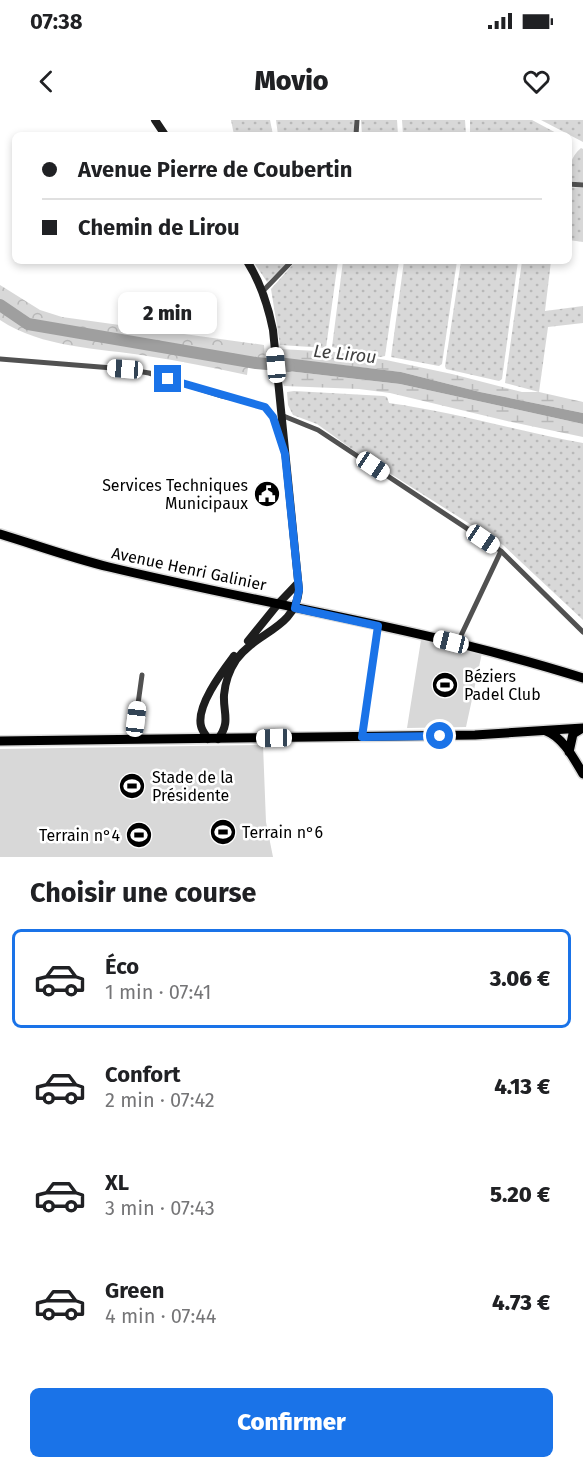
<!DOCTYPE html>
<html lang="fr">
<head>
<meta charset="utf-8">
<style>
	:root { --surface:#fff; --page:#f2f2f2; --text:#202124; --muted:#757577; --line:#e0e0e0; --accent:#1a73e8 }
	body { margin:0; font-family:"Fira Sans",sans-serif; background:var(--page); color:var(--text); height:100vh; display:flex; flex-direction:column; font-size:22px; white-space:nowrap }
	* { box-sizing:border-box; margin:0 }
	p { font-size:20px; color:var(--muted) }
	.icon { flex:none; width:33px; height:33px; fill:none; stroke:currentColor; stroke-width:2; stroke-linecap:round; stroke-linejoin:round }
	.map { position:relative; height:737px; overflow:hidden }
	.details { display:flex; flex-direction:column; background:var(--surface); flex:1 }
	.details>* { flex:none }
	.guide { position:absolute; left:12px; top:12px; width:560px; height:132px; border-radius:9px; box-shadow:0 3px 9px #0003; display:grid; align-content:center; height:132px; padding:0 30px; background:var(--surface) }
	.end { position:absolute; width:27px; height:27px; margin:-14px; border:8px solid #1a73e8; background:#fff; box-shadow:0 0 0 3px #fff }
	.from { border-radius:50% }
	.bubble { position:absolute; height:42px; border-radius:9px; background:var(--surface); box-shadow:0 3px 9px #0003; font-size:20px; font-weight:800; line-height:42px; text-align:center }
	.car { position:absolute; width:18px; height:36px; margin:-18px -9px; border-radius:8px; box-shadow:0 0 4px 2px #0007; background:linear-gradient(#fff 24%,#345 0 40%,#fff 0 76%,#345 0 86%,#fff 0) }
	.guide b { display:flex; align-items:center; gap:21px; height:57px; font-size:22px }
	.guide b+b { border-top:2px solid var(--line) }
	.guide i { width:15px; height:15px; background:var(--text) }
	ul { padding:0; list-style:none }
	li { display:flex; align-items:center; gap:18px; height:99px; margin:0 12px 9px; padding:0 18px; border:3px solid transparent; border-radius:9px }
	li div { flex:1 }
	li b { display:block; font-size:22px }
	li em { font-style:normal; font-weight:800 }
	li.on { border-color:var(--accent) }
	li>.icon { width:54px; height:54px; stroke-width:1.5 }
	h2 { padding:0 30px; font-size:27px; line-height:72px }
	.button { display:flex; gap:12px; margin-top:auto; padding:12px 30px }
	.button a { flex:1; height:69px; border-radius:9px; background:var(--accent); color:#fff; font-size:24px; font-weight:800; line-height:69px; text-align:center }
	.status { display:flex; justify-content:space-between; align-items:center; height:42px; padding:0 30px; background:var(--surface); direction:ltr }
	.status svg { height:16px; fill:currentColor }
	header { display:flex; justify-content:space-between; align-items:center; height:78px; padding:0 30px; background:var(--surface); font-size:27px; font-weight:800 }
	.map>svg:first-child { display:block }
</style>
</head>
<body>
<div class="status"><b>07:38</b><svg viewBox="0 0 49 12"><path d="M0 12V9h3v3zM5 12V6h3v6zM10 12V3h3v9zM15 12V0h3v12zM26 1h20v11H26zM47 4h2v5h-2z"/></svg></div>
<header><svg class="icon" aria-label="back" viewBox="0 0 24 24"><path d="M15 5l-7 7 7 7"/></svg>Movio<svg class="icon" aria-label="heart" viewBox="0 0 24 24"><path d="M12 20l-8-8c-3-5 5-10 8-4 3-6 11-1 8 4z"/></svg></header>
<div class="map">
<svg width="583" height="737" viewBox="0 0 583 737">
	<defs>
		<pattern id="grass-dots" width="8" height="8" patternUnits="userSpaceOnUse" patternTransform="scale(1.5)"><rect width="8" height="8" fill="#d8d8d8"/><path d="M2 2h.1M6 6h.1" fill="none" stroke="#b8b8b8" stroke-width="1.8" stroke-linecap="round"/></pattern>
		<pattern id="forest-crowns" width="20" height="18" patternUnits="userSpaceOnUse" patternTransform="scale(1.5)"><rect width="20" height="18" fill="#d8d8d8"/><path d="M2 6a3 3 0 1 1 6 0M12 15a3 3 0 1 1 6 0" fill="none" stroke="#b8b8b8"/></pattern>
		<pattern id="wetland-marsh" width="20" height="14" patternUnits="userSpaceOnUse" patternTransform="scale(1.5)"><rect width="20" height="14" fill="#d8d8d8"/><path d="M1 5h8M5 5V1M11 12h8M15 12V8" fill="none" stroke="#b8b8b8"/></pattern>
	</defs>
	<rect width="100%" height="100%" fill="#fff"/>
	<path fill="url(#grass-dots)" d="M231,0H270L273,15H234Z
		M276,0H354V15H278Z
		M361,0H397L398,15H362Z
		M402,0H465L466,15H403Z
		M470,0H532L560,15H470Z
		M541,0H583V22Z
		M581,28L583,29V63L569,61C569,48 570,37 581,28Z
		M568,67L583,68V122L569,120Z
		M253,141H287L288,143L267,162Z
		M296,141H338L326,228L280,225L271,169Z
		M343,141H399L385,236L380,237L332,227Z
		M404,141H457L442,244L439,246L391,237Z
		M461,141H518L502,259L499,261L446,249L445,246Z
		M522,141H551L545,191L583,186V203L548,207L539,272L505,263Z
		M294,271L384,276L387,277L389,283C454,292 518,311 583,323V500L503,425L356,332L317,304L293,295L288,285L287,272Z"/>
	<path fill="url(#forest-crowns)" d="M0,165L40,190L62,197L264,225L265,240L161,225V231L248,247L247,255C214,248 180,241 147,236C98,228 42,228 0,200Z"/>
	<path fill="url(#wetland-marsh)" d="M279,229L336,232L386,240L452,254L522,272H539L583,282V293L480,272L401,252L279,238Z
		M279,250L400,264L583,304V317L507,301L390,273L359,269L284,266Z"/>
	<path fill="#d8d8d8" d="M421,520L482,533L466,607L407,608Z
		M263,625L266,702L273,737H0V629Z"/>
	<path fill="#9f9f9f" d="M278,237L401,252L480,272L583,293V304L400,264L279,250Z"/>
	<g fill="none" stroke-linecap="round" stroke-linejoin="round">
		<path stroke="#9f9f9f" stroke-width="12" d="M0,185L28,204L256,243L289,246"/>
		<g stroke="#dbdbdb" stroke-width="12">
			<path id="primary" d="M0,414C36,425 72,438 109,447C267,485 428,509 583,558
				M546,611C563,617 574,639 583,654
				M0,621L475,615L583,608
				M569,632L573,614L581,609"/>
		</g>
		<path stroke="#515151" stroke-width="5" d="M356,15L357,0
			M568,64L583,65
			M263,171L292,141
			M0,239L125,249L149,253L222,276L254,283L265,287L273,297L282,324
			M281,295L318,310L501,431L583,512
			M457,524L501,431
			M362,617L378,506
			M133,620L142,555"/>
		<path stroke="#1e1e1e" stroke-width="8" d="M155,0L165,15
			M248,521L278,484L298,463
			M208,619C206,615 202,611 201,606C196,586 222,552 234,536
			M218,619C231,602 223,593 224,575C225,563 230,549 236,540C257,511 295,509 299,470L273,210C268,185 261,163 247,141"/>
		<use href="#primary" stroke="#000" stroke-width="9"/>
	</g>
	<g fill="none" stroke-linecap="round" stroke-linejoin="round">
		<path stroke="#1a73e8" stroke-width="8" d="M168,259L265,287L273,297L285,334L299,470L295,488L378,506L362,617L440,616"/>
	</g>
	<defs>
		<g id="civic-disc" transform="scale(1.35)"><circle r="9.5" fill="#000" stroke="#fff"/><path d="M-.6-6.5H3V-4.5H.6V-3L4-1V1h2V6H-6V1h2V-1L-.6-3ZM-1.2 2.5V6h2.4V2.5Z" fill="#fff"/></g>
		<g id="stadium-disc" transform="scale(1.35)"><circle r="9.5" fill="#000" stroke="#fff"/><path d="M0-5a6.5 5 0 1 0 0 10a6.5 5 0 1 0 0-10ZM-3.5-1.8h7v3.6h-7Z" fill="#fff"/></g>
	</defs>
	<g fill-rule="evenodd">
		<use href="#civic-disc" x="267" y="374"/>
		<use href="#stadium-disc" x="445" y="565"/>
		<use href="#stadium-disc" x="132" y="666"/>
		<use href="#stadium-disc" x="223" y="712"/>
		<use href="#stadium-disc" x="139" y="715"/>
	</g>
	<g text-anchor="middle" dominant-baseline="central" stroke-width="5" stroke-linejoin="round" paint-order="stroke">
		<g font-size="16" fill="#000" stroke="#fff" text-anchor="start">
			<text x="248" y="365" text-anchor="end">Services Techniques<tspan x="248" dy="18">Municipaux</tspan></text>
			<text x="464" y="556">Béziers<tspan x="464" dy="18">Padel Club</tspan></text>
			<text x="152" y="657">Stade de la<tspan x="152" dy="18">Présidente</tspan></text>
			<text x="242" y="712">Terrain n°6</text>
			<text x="120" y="715" text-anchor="end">Terrain n°4</text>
		</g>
		<g font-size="16" fill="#000" stroke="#fff">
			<text transform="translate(189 449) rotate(12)">Avenue Henri Galinier</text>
		</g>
		<g font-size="18" font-style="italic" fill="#404040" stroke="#fff">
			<text transform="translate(345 234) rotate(6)">Le Lirou</text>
		</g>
	</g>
</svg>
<i class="end from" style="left:440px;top:616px"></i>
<i class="end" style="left:168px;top:259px"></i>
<div class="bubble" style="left:118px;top:172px;width:99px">2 min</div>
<i class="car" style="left:276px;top:245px;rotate:355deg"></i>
<i class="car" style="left:125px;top:249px;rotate:274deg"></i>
<i class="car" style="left:373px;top:346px;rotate:124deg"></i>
<i class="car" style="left:483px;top:419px;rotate:124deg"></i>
<i class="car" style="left:451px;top:522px;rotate:284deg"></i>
<i class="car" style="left:136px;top:599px;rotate:7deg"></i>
<i class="car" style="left:274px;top:618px;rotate:269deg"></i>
<div class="guide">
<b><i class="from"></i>Avenue Pierre de Coubertin</b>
<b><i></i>Chemin de Lirou</b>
</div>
</div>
<section class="details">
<h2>Choisir une course</h2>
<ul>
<li class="on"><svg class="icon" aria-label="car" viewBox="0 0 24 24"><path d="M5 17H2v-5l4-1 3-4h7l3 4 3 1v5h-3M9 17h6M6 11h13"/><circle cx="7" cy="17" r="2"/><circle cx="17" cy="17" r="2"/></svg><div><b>Éco</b><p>1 min · 07:41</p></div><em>3.06 €</em></li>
<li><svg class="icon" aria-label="car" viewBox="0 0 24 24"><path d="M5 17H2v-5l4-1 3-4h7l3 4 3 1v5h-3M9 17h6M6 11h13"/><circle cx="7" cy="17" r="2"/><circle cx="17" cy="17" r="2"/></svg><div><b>Confort</b><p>2 min · 07:42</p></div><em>4.13 €</em></li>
<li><svg class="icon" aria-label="car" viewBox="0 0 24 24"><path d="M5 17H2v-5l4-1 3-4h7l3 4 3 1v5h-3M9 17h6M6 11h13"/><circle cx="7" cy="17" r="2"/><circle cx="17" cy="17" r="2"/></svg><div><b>XL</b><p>3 min · 07:43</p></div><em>5.20 €</em></li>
<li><svg class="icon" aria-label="car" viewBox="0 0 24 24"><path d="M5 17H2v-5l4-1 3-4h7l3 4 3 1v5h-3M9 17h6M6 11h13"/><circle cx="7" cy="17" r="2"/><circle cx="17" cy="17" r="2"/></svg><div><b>Green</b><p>4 min · 07:44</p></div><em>4.73 €</em></li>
</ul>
<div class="button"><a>Confirmer</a></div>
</section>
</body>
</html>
